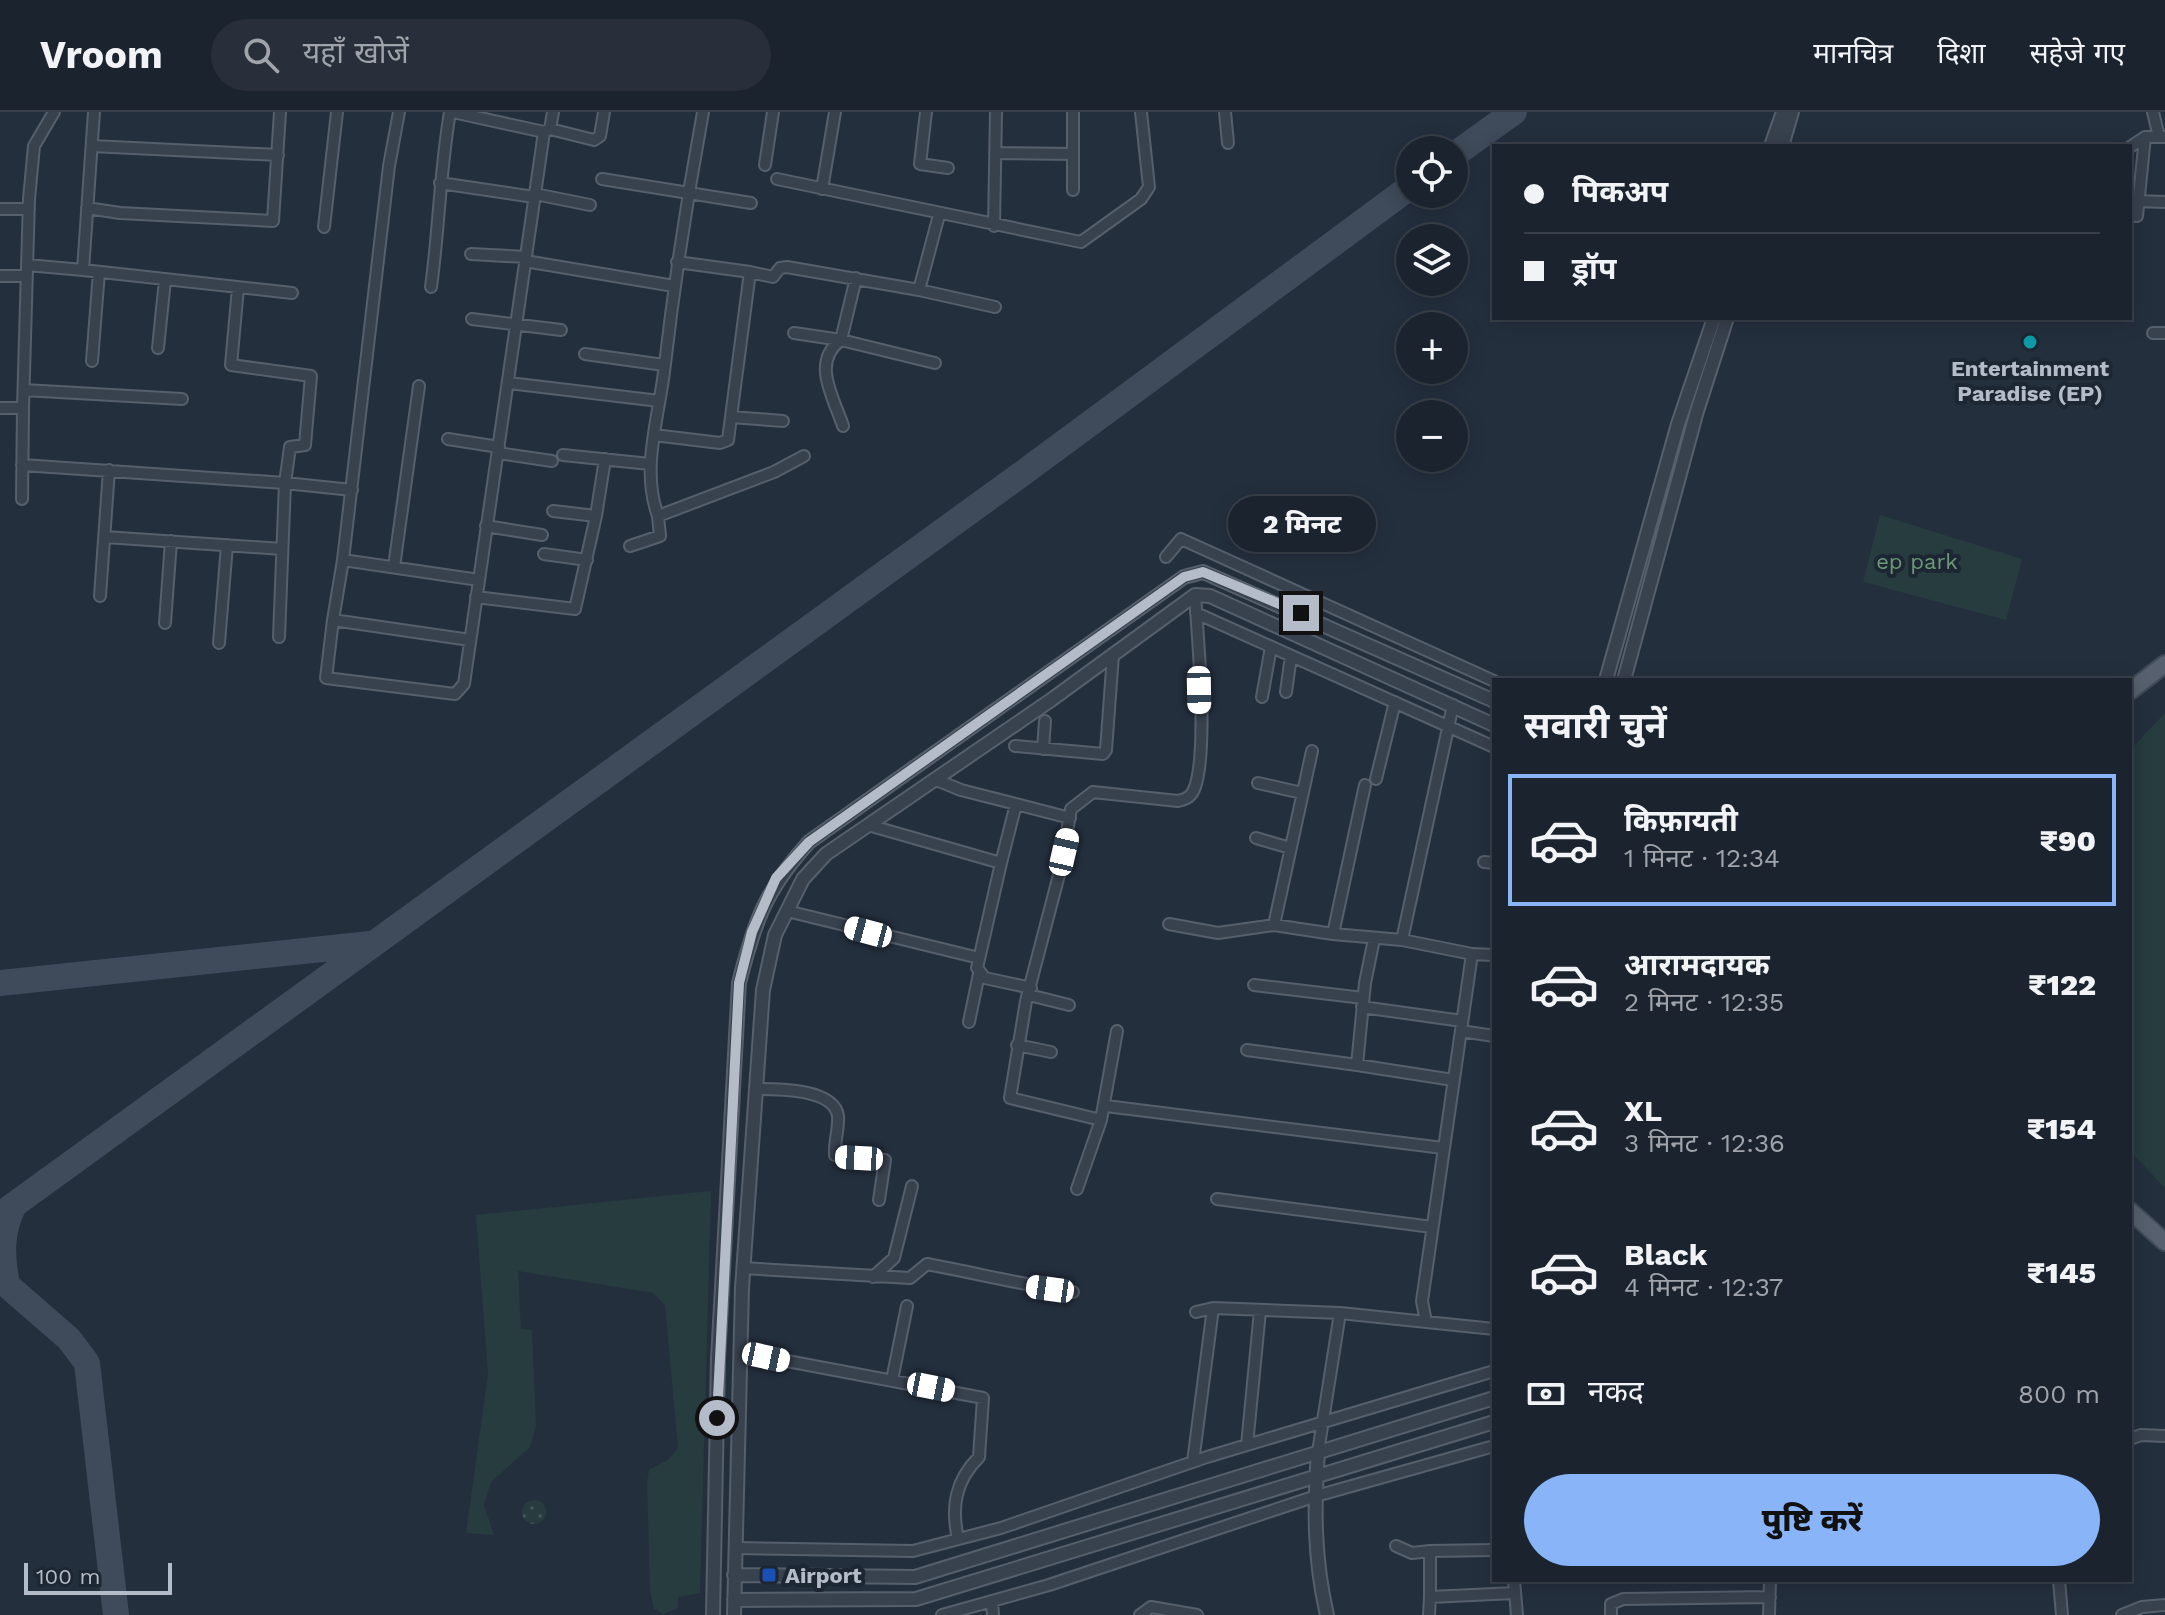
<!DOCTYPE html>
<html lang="hi">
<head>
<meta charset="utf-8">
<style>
	:root { --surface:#1b232e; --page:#282f3a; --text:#f1f3f6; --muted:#a0a4aa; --line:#39404a; --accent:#8ab4f8 }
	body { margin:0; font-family:"Work Sans","Noto Sans Devanagari",sans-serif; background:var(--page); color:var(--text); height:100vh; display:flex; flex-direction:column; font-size:30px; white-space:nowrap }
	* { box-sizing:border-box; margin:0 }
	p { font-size:26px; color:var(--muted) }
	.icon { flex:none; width:44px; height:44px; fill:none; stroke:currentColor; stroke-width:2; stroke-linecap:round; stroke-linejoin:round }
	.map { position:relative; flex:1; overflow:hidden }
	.drawer { position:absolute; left:1492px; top:566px; width:640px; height:904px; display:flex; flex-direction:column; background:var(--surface); border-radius:0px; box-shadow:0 4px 20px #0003,0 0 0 2px var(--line) }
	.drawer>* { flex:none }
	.guide { position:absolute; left:1492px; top:32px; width:640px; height:176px; border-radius:0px; box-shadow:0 4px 20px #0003,0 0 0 2px var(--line); display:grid; align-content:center; height:176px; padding:0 32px; background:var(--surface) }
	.fabs { position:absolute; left:1396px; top:24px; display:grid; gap:16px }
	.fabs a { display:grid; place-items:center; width:72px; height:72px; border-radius:50%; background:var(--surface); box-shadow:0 4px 20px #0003,0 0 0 2px var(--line); font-size:40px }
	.scale { position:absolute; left:24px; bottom:20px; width:148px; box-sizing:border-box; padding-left:8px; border:4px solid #b4bcc9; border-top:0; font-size:22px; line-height:28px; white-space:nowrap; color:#b4bcc9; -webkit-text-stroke:6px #1d2633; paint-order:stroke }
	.end { position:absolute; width:36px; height:36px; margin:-18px; border:10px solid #b4bcc9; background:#111; box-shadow:0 0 0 4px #111 }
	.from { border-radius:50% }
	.bubble { position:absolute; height:56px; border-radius:28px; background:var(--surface); box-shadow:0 4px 20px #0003,0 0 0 2px var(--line); font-size:26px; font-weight:800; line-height:56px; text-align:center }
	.car { position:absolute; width:24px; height:48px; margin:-24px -12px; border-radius:10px; box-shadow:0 0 6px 2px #0007; background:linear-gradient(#fff 24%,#345 0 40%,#fff 0 76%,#345 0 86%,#fff 0) }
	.guide b { display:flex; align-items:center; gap:28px; height:76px; font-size:30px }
	.guide b+b { border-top:2px solid var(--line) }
	.guide i { width:20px; height:20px; background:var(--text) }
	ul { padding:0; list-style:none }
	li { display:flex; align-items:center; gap:24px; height:132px; margin:0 16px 12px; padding:0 16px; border:4px solid transparent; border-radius:0px }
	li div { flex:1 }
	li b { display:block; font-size:30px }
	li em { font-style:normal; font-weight:800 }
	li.selected { border-color:var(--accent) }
	li>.icon { width:72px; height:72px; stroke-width:1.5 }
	h2 { padding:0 32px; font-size:36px; line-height:96px }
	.pay { display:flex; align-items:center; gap:20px; height:88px; padding:0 32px; font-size:30px }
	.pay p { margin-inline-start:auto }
	.button { display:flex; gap:16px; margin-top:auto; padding:16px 32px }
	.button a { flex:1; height:92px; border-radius:48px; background:var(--accent); color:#111; font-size:32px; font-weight:800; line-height:92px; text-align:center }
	header { display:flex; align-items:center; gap:48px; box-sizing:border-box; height:112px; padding:0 40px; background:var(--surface); border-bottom:2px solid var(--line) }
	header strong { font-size:38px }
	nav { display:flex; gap:44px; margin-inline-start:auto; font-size:28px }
	.search { width:560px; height:72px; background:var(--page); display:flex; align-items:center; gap:20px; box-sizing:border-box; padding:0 28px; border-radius:44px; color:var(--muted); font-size:30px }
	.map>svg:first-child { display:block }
</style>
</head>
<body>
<header>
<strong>Vroom</strong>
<div class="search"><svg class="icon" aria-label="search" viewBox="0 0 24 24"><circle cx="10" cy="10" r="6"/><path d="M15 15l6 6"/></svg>यहाँ खोजें</div>
<nav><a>मानचित्र</a><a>दिशा</a><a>सहेजे गए</a></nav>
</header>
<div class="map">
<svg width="2165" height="1503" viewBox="0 0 2165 1503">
	<defs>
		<pattern id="grass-dots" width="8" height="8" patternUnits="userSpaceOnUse" patternTransform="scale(2)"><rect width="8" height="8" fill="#263c3f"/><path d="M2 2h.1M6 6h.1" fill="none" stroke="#435659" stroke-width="1.8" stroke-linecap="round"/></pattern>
	</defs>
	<rect width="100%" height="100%" fill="#242f3e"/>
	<path fill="url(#grass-dots)" d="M522 1400a12 12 0 1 1 24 0a12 12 0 1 1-24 0Z"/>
	<path fill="#263c3f" d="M1880,403L2022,447L2006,508L1863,470Z
		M2165,601V1076L2130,1039V638Z
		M711,1079L700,1481L678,1485V1496L663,1502L654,1497L650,1479L647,1369L649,1358L669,1347L678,1336L665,1193L653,1181L518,1159L521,1217L532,1218L536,1315L530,1335L491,1370L484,1393L494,1423L466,1421L488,1262L476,1103Z"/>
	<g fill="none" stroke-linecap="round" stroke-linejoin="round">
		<path stroke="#3f4a5a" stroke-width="26" d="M1454,43L1514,0
			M0,871L370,832
			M0,1103L1027,358L1410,75
			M0,1167L69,1227L87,1251L116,1503
			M7,1172C1,1143 1,1119 14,1093"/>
		<g stroke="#565f6c" stroke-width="14">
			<path id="minor" d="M94,0L83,158L292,181
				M453,0L544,20
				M703,0C687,87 674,173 664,260C658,308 641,358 658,404L774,360L804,344
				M926,0L920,52L948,56
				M1073,0V78
				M1225,0L1228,31
				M2153,0L2159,25
				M550,17L594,28L600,24L604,0
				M92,34L278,43
				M2130,35L2145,25H2165
				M995,41L1073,42
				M765,53L773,0
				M602,67L751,91
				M777,67L1081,130L1141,87L1149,75L1141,0
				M440,71L534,85
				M822,77L835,0
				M535,82L590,93
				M2138,89L2165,90
				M87,96L120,101L273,109L280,0
				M0,97H29
				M939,103L919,178L995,195
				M2130,103L2137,104L2145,25
				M994,114L996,0
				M324,115L337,0
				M471,142L526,145
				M525,149L674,174
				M27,153L83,158
				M750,160L773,165L780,156L787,155L919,178
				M0,164H27
				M856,166L841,228L935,251
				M431,175C439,117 440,58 450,0
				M472,207L561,218
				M794,221L841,228
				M2153,221H2165
				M841,228C811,250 833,284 843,314
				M158,236L165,168
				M585,242L664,253
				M92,249L99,160
				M509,271L659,289
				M24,278L182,287
				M0,296H23L29,87L34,34L54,0
				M731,305L783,309
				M654,323L720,331L728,328L750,160L677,150
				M448,327L499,335
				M498,341L552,349
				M563,343L650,352
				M22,353L285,371L290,335L305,333L311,264L231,253L238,176
				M22,387L23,296
				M553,399L596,404L605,347
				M486,414L542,423
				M105,425L282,437
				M630,434L660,424L658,404
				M544,442L587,448
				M1166,445L1181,427L1494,569
				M343,448L389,54L399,0
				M394,455L419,274
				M100,484L109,358
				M476,485L575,497L596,404
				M1196,501L1494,635
				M333,508L343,448L479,468
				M165,511L171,429
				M279,525L285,371L352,378
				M470,528L333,508L326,566L455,582L464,572L544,20L550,17L553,0
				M219,531L227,433
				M1286,580L1291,544
				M1262,585L1271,535
				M1453,593L1402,828L1472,842
				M1015,634L1103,642L1106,638L1113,543
				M1043,637L1045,609
				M1376,667L1395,590
				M1258,671L1302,681
				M1365,673L1333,822L1402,828
				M1016,692L1070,706
				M868,713L1001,751L1016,692L961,678L934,667
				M1256,726L1290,736
				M1484,750L1494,751
				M1001,751L977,856L985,866L1031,876
				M787,799L979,846
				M1169,812L1218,821L1274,813L1333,822
				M1274,813L1312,639
				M1374,827L1365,871L1357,953L1453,968
				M1254,873L1363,886
				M1029,883L1069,893
				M1362,895L1462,909
				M969,910L979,862
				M1117,919L1101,1008L1010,986L1026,889L1060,759L1071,697L1093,680L1178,689C1187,687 1192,684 1195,675C1208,637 1198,527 1195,483
				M1461,919L1494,924
				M1017,933L1051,940
				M1247,938L1357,953
				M757,977C776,977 834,976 838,1004C839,1017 834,1030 835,1043L885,1048L879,1088
				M1106,994L1443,1036
				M1077,1077L1101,1008
				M1217,1087L1432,1115
				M743,1156L910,1166L927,1152C976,1161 1023,1173 1073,1180
				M873,1165L894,1146L912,1074
				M1196,1200L1213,1196L1340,1201L1494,1217
				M1426,1210L1422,1189L1472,842L1494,843
				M740,1244L766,1245L983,1286L979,1345C955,1369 951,1395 958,1427
				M892,1268L907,1194
				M2130,1327L2141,1323L2165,1324
				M1247,1333L1260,1199
				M1318,1340L1340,1201
				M1193,1350L1213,1196
				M1396,1434L1412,1441L1430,1439
				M735,1436L913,1439L1001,1416L1207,1345L1494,1259
				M1514,1468L1517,1503
				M2059,1468L2062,1503
				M1430,1485V1439L1494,1438
				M992,1489L993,1503
				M942,1503L1049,1473L1316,1384L1494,1334
				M1140,1503L1151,1495L1197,1503
				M1429,1503L1430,1485L1515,1481
				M1611,1503V1492L1623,1487L1770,1485
				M1769,1503L1770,1468
				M2122,1503L2142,1495L2165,1493"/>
		</g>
		<g stroke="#565f6c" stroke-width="16">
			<path id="tertiary" d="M1771,34L1783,0
				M1782,34L1792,0
				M1606,568L1678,312L1714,206
				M1624,568L1697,299L1727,206
				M1318,1340C1314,1397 1314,1447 1327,1503
				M734,1463L915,1465L1494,1286
				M734,1488L916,1487L1494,1310
				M713,1503L718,1247L739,871C755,808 765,779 809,730L1184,465L1203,460L1494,589
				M734,1503L742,1176L763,878L775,823L803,767L826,742L1051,588L1195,483L1210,484L1494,613"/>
		</g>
		<g stroke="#414a57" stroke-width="20">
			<path id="primary" d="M2130,579L2165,552
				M2130,1099L2165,1130"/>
		</g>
		<use href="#minor" stroke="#38414e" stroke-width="10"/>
		<use href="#tertiary" stroke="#38414e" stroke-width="12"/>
		<use href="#primary" stroke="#56606e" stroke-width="16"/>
	</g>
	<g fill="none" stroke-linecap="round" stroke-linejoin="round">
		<path stroke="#b4bcc9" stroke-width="10" d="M717,1306L739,871L752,820L776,766L809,730L1184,465L1203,460L1301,501"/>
	</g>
	<circle fill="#0f9aa8" stroke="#1d2633" stroke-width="3" cx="2030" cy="230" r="8"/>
	<rect fill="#1a4fb4" stroke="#1d2633" stroke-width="3" x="761" y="1455" width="16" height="16" rx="4"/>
	<g text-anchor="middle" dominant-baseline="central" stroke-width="8" stroke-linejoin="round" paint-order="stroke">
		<g font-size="22" font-weight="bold" fill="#b4bcc9" stroke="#1d2633">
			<text x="2030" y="256">Entertainment<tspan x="2030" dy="25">Paradise (EP)</tspan></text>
			<text x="785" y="1463" text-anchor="start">Airport</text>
		</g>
		<g font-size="22" fill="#6b9a76" stroke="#1d2633">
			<text x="1917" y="449">ep park</text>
		</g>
	</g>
</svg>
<div class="fabs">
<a><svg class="icon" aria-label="locate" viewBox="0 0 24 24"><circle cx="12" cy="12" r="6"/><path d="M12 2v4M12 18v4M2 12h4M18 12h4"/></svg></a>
<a><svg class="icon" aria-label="layers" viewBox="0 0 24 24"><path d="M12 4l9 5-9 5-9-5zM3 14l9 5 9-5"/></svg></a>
<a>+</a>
<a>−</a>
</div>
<div class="scale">100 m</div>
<i class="end from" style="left:717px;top:1306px"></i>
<i class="end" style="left:1301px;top:501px"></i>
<div class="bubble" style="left:1228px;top:384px;width:148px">2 मिनट</div>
<i class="car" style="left:1199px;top:578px;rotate:179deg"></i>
<i class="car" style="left:1064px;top:740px;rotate:13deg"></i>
<i class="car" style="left:868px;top:820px;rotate:285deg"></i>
<i class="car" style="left:859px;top:1046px;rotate:273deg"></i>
<i class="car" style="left:1050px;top:1177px;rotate:278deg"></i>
<i class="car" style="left:766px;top:1245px;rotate:102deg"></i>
<i class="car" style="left:931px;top:1275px;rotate:101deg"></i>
<div class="guide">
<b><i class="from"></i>पिकअप</b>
<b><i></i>ड्रॉप</b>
</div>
<section class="drawer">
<h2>सवारी चुनें</h2>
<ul>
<li class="selected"><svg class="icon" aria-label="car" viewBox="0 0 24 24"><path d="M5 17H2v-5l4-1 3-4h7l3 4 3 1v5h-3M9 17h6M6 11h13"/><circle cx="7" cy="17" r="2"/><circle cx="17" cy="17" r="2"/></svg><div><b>किफ़ायती</b><p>1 मिनट · 12:34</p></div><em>₹90</em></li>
<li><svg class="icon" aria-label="car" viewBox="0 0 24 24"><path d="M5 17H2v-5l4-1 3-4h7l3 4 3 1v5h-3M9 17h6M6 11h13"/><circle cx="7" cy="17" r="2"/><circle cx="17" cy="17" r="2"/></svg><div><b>आरामदायक</b><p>2 मिनट · 12:35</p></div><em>₹122</em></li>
<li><svg class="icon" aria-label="car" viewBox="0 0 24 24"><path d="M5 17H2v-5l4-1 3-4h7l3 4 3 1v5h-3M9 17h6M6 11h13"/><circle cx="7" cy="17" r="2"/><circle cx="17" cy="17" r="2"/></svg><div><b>XL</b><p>3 मिनट · 12:36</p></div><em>₹154</em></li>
<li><svg class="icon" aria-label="car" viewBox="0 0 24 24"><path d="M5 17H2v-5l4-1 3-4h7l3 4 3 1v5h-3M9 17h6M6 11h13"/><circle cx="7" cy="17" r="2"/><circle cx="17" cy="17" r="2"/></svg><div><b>Black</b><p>4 मिनट · 12:37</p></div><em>₹145</em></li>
</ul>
<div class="pay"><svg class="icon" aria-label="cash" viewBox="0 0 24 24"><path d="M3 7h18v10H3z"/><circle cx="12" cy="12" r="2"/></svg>नकद<p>800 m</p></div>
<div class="button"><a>पुष्टि करें</a></div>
</section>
</div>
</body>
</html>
